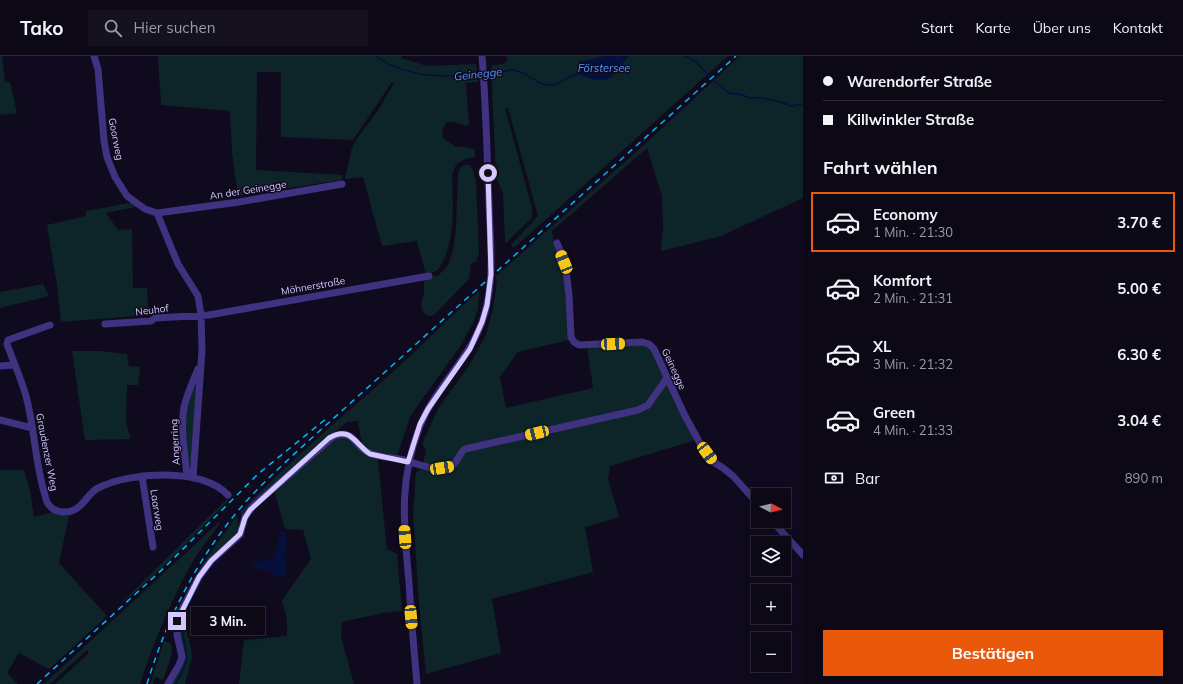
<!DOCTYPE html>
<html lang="de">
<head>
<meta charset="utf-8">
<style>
	:root { --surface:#0c0816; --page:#15111f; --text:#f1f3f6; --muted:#9a9aa1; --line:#2c2935; --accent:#ea580c }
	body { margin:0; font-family:Mulish,sans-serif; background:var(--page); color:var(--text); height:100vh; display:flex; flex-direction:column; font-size:15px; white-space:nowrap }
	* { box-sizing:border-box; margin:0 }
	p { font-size:13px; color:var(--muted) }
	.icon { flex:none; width:22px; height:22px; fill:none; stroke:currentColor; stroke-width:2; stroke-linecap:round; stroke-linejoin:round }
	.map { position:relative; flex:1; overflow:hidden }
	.side { display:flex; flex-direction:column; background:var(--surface); width:380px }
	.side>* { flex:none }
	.top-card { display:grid; align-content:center; height:88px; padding:0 20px; background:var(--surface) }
	.needle { width:26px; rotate:97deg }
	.fabs { position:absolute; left:751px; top:432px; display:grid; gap:8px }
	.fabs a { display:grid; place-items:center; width:40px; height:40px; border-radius:0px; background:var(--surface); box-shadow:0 2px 10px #0003,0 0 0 1px var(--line); font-size:20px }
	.end { position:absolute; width:18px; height:18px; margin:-9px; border:5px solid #d5c7ff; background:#111; box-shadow:0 0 0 2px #111 }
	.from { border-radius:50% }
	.bubble { position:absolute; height:28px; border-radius:0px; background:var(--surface); box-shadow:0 2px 10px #0003,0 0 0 1px var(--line); font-size:13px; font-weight:700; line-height:28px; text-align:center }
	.car { position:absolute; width:12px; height:24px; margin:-12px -6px; border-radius:5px; box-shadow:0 0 3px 1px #0007; background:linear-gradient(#f5c518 24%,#345 0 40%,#f5c518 0 76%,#345 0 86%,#f5c518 0) }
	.top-card b { display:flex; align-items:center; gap:14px; height:38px; font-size:15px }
	.top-card b+b { border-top:1px solid var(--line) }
	.top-card i { width:10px; height:10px; background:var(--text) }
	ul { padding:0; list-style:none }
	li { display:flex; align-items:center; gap:12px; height:60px; margin:0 8px 6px; padding:0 12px; border:2px solid transparent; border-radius:0px }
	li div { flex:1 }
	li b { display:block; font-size:15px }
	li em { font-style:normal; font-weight:700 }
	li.active { border-color:var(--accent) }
	li>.icon { width:36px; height:36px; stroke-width:1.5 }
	h2 { padding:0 20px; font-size:18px; line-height:48px }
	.pay { display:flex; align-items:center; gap:10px; height:44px; padding:0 20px; font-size:15px }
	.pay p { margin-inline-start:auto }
	.cta { display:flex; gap:8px; margin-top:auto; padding:8px 20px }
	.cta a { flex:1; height:46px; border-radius:0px; background:var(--accent); color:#fff; font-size:16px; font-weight:700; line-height:46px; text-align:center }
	header { display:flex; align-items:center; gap:24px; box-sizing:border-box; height:56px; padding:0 20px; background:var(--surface); border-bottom:1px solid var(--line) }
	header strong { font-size:19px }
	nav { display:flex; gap:22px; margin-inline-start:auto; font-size:14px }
	.search { width:280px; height:36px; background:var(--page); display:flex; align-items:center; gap:10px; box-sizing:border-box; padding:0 14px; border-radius:0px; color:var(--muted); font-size:15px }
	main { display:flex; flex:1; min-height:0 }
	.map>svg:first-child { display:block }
</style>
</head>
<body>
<header>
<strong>Tako</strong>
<div class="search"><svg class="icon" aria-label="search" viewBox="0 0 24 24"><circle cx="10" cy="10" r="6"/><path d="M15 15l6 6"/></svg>Hier suchen</div>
<nav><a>Start</a><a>Karte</a><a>Über uns</a><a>Kontakt</a></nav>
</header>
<main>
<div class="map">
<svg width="803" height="628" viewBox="0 0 803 628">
	<rect width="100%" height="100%" fill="#100a1e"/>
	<path fill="#0d2528" d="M0,0H2L5,26H10L17,57L0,59Z
		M158,0H402L401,2L427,10L476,8L478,26L466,27L469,68L465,70L455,66H446L442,76L443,82L456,91C463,90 468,92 475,93V101C461,104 456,105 452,119C453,150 456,188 438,214L426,219L417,185L382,190L363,121L345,123L351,95L356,84L377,56L394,27L392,26L353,84L281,81V16H257L256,114L343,119L341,124L238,140L232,97L230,55L161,49Z
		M507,0H728L514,192L511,189L538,160L508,52H505L532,152V162L505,188L503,137L496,121L491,10L505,7L507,5Z
		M740,0H803V142L721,180L661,195L663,170L662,140L647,92L552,175L554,186L563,207L570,284L518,296L500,321L506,352L593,332L587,290L643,288L651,292L696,384L610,410L608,423L619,461L585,471L593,516L492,543L501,597L426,618L419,548L413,457L416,416L422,413L426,394L422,388L439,351L469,310L486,279L493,253L497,225L495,221L645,88Z
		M465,109H469L473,114L476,125L479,197L476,206L471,207L469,223L436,257L432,260L426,259C417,249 423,246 424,235C424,231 424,227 425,222L439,219L448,209L453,195L456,172L458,120L460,112Z
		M140,145L135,151L106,157L118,174L132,173L133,232H147L148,259L61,266L57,229L47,169L86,160V155Z
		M43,228L49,240L0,252V236Z
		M479,235L478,253L473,267L461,289L411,359L397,399L377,396L387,493L397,498L402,555L383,557L342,566L341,581L354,628H239L244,584L287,580V564L282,544L311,503L303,474L285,473L274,434L338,381H348L363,394L358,365L347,366L323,385L242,460L240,456C283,412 330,371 376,331C412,300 444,266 479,235Z
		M72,295H101L127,298L129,310L140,311L138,329H127L126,367L131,383L85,384Z
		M197,323L191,406H188L184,366L188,343Z
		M0,414H24L30,434L34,461L53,456L69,460L59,507L107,560L49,613L19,597L7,617L18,628H0Z
		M227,443L228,445C193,480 159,519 119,549Z
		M237,460L239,473L237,479L191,529L201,510Z
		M219,466L220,467C211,480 200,493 192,507C170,546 154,586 140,628H55L89,597L87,594L50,628H44Z
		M187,562V577L191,591L192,602L185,628H171L181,612L179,580L181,564Z
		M164,585C166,586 168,586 170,587C177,593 165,616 163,624L155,621L153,628H150Z"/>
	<path fill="#05113c" d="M604,0H629C622,6 619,15 613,20C604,28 589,23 579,18L577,12L579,6Z
		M281,475H285C289,484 284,494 285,503C285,507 287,509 287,512C286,515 286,519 283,520C276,524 273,515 267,514C261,513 256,514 252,510L253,508L255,506L274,502Z"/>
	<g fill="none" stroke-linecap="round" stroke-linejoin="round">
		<path stroke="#05113c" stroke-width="1.5" d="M375,0C409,23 443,21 482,19
			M685,0L695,5L714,25L729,37L743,39L749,42H762L781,46L791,50L803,48
			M486,18C495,18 505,14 513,14C527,15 537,30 551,29C560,29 568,19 579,18
			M185,556C195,538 203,514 222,503
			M176,628L183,614L187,602L183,579V564"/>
		<path stroke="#3f3280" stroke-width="7" d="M94,0L98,13L104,85L107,101L115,121L127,140L145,153L157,157L178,208L198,240L201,259L202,294L193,422
			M157,157L239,146L342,128
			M557,187L565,206L569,239L571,281L574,286L579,289L642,286L649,288L654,293L685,360L701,389L712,405L723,412L733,420L758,448
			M105,268L151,265L155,262L209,259L429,220
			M50,269L8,284L7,288C13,305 21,322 26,340C34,370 35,402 43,432C45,437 45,445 49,449C54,456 66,458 74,454C84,450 88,437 98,432C130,416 201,411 228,439
			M0,310L14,309
			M0,364L32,372
			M142,420L153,491
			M187,420C185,397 180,374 184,351C187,338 193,325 198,313
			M772,465L803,499
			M168,628L179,609L182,601L177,579L178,561L199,521L211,505L240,479L245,461L254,449L334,380C355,373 354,390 369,397C377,401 390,401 399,403C415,406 433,416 450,411C458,408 458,398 465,393L638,354L648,349L667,322
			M417,628C414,594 411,561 409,527C404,469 398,425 420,370C438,325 478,297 487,248C494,215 490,180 489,147C487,98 486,49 482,0"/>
		<path stroke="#00b8f2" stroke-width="1.5" stroke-dasharray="6 5" stroke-linecap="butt" d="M37,628L165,511L258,418L327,362
			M147,628C167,562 197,502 243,449C265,424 290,402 315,379L736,0"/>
	</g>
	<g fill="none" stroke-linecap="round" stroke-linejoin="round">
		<path stroke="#d5c7ff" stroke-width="5" d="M177,565L199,521L211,505L240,478L245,462L250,454L329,382C350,369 355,388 370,398L408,406L420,368L428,353L470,293L482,266L487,249L491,218L488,117"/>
	</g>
	<g text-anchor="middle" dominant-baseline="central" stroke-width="3" stroke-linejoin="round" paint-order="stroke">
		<g font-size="10" fill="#d5c7ff" stroke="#100a1e">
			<text transform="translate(116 83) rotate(79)">Goorweg</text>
			<text transform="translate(248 134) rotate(-9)">An der Geinegge</text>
			<text transform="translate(313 230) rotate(-10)">Möhnerstraße</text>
			<text transform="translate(152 254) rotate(-7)">Neuhof</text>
			<text transform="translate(674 313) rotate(65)">Geinegge</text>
			<text transform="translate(175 386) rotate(-93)">Angerring</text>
			<text transform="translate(47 396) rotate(79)">Graudenzer Weg</text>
			<text transform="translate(157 454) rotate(81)">Laarweg</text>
		</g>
		<g font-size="11" font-style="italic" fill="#59f" stroke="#100a1e">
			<text x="604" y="12">Förstersee</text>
			<text transform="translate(478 18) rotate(-6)">Geinegge</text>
		</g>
	</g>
</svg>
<div class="fabs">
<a><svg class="needle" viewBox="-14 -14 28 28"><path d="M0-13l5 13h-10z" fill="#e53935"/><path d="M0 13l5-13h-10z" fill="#9a9aa1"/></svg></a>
<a><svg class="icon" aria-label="layers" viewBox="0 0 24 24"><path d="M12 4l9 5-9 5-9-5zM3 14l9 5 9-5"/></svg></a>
<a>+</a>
<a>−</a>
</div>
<i class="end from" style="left:488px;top:117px"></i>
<i class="end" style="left:177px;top:565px"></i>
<div class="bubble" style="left:191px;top:551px;width:74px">3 Min.</div>
<i class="car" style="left:564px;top:206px;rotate:338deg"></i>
<i class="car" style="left:613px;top:288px;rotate:87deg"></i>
<i class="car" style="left:537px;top:377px;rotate:257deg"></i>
<i class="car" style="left:707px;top:397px;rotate:143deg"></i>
<i class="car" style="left:442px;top:412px;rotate:81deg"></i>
<i class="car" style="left:405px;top:481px;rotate:356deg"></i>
<i class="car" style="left:411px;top:561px;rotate:175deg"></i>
</div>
<section class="side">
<div class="top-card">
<b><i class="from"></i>Warendorfer Straße</b>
<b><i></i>Killwinkler Straße</b>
</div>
<h2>Fahrt wählen</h2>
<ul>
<li class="active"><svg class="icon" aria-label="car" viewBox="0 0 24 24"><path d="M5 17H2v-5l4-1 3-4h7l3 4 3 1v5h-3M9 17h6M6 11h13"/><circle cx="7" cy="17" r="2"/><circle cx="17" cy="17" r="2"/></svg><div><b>Economy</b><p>1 Min. · 21:30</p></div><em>3.70 €</em></li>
<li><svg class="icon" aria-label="car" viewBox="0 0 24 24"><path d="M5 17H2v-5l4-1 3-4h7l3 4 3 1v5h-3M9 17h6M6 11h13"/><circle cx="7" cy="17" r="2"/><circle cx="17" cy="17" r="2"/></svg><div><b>Komfort</b><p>2 Min. · 21:31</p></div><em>5.00 €</em></li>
<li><svg class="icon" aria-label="car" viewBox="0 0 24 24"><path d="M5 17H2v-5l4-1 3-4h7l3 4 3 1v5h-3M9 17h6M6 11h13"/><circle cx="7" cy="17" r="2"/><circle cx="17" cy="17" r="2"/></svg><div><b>XL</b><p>3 Min. · 21:32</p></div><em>6.30 €</em></li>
<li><svg class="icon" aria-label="car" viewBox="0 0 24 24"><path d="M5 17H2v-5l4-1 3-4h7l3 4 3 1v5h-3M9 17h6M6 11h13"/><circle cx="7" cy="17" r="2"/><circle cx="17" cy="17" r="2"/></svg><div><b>Green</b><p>4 Min. · 21:33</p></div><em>3.04 €</em></li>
</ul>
<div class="pay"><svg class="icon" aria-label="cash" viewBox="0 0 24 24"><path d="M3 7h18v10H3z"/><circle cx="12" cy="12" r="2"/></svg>Bar<p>890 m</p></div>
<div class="cta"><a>Bestätigen</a></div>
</section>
</main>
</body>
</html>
